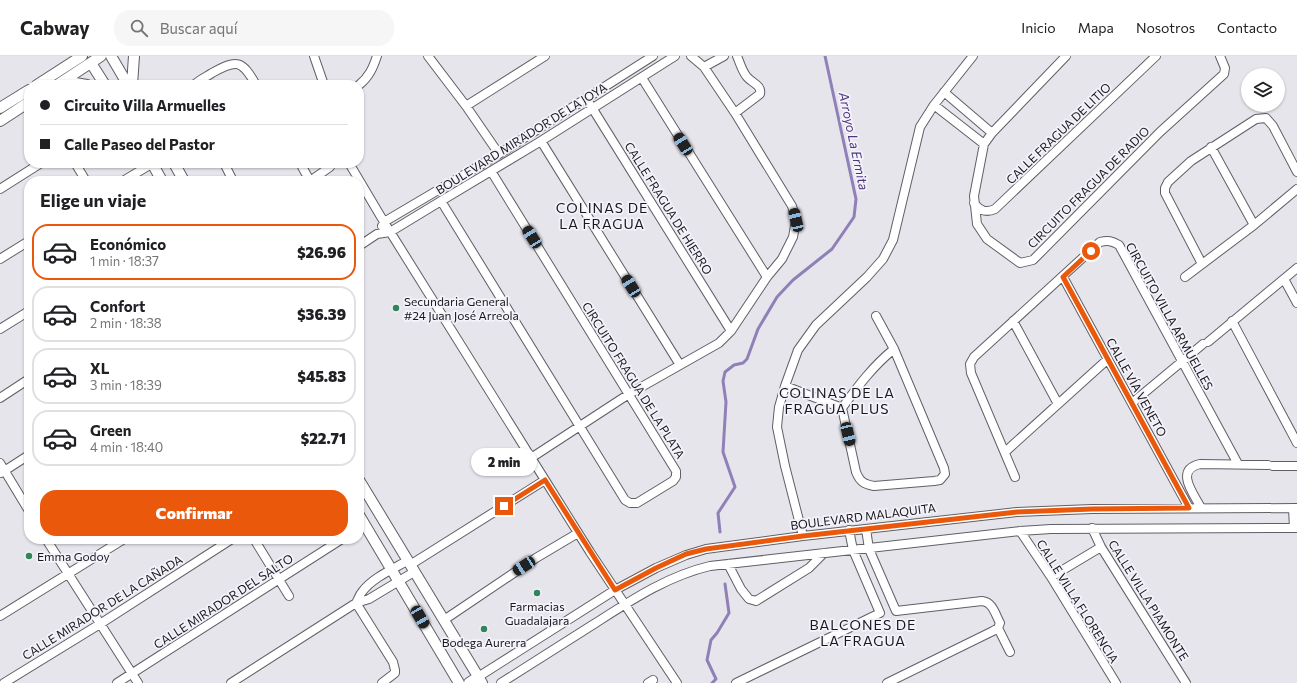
<!DOCTYPE html>
<html lang="es">
<head>
<meta charset="utf-8">
<style>
	:root { --surface:#fff; --page:#f6f6f6; --text:#202124; --muted:#757577; --line:#e0e0e0; --accent:#ea580c }
	body { margin:0; font-family:Commissioner,sans-serif; background:var(--page); color:var(--text); height:100vh; display:flex; flex-direction:column; font-size:15px; white-space:nowrap }
	* { box-sizing:border-box; margin:0 }
	p { font-size:13px; color:var(--muted) }
	.icon { flex:none; width:22px; height:22px; fill:none; stroke:currentColor; stroke-width:2; stroke-linecap:round; stroke-linejoin:round }
	.map { position:relative; flex:1; overflow:hidden }
	.panel { position:absolute; left:24px; top:120px; width:340px; height:368px; display:flex; flex-direction:column; background:var(--surface); border-radius:16px; box-shadow:0 1px 3px #0004 }
	.panel>* { flex:none }
	.guide { position:absolute; left:24px; top:24px; width:340px; height:88px; border-radius:16px; box-shadow:0 1px 3px #0004; display:grid; align-content:center; height:88px; padding:0 16px; background:var(--surface) }
	.buttons { position:absolute; left:1241px; top:12px; display:grid; gap:8px }
	.buttons a { display:grid; place-items:center; width:44px; height:44px; border-radius:50%; background:var(--surface); box-shadow:0 1px 3px #0004; font-size:20px }
	.end { position:absolute; width:18px; height:18px; margin:-9px; border:5px solid #ea580c; background:#fff; box-shadow:0 0 0 2px #fff }
	.from { border-radius:50% }
	.bubble { position:absolute; height:28px; border-radius:14px; background:var(--surface); box-shadow:0 1px 3px #0004; font-size:13px; font-weight:800; line-height:28px; text-align:center }
	.car { position:absolute; width:12px; height:24px; margin:-12px -6px; border-radius:5px; box-shadow:0 0 3px 1px #0007; background:linear-gradient(#222 24%,#8ab4d8 0 40%,#222 0 76%,#8ab4d8 0 86%,#222 0) }
	.guide b { display:flex; align-items:center; gap:14px; height:38px; font-size:15px }
	.guide b+b { border-top:1px solid var(--line) }
	.guide i { width:10px; height:10px; background:var(--text) }
	ul { padding:0; list-style:none }
	li { display:flex; align-items:center; gap:12px; height:56px; margin:0 8px 6px; padding:0 8px; border:2px solid var(--line); border-radius:16px }
	li div { flex:1 }
	li b { display:block; font-size:15px }
	li em { font-style:normal; font-weight:800 }
	li.current { border-color:var(--accent) }
	li>.icon { width:36px; height:36px; stroke-width:1.5 }
	h2 { padding:0 16px; font-size:18px; line-height:48px }
	.primary-button { display:flex; gap:8px; margin-top:auto; padding:8px 16px }
	.primary-button a { flex:1; height:46px; border-radius:16px; background:var(--accent); color:#fff; font-size:16px; font-weight:800; line-height:46px; text-align:center }
	header { display:flex; align-items:center; gap:24px; box-sizing:border-box; height:56px; padding:0 20px; background:var(--surface); border-bottom:1px solid var(--line) }
	header strong { font-size:19px }
	nav { display:flex; gap:22px; margin-inline-start:auto; font-size:14px }
	.search { width:280px; height:36px; background:var(--page); display:flex; align-items:center; gap:10px; box-sizing:border-box; padding:0 14px; border-radius:16px; color:var(--muted); font-size:15px }
	.map>svg:first-child { display:block }
</style>
</head>
<body>
<header>
<strong>Cabway</strong>
<div class="search"><svg class="icon" aria-label="search" viewBox="0 0 24 24"><circle cx="10" cy="10" r="6"/><path d="M15 15l6 6"/></svg>Buscar aquí</div>
<nav><a>Inicio</a><a>Mapa</a><a>Nosotros</a><a>Contacto</a></nav>
</header>
<div class="map">
<svg width="1297" height="627" viewBox="0 0 1297 627">
	<rect width="100%" height="100%" fill="#e7e5ec"/>
	<g fill="none" stroke-linecap="round" stroke-linejoin="round">
		<path stroke="#8f80b7" stroke-width="3" d="M720,476L718,457L735,431L723,396L726,346L723,325L725,316L734,309L743,307L747,303L758,273L777,241L793,224L832,193L854,161L856,143L825,0
			M712,627L716,623L707,604L711,584L717,577L729,557L725,528"/>
		<g stroke="#605f65" stroke-width="10">
			<path id="minor" d="M314,0L324,29
				M428,0L466,50L499,98
				M1066,0L992,77L984,88L974,140L977,168L987,183L1020,207L1033,204L1160,76L1224,18L1225,12L1220,0
				M704,11L724,0
				M642,22L767,221
				M194,29C199,24 206,21 212,17C237,3 242,4 256,29
				M359,29C369,21 373,12 377,0
				M944,36L992,77
				M586,42L731,275
				M934,49L984,88
				M466,50L545,0
				M735,57L760,38C762,29 752,27 747,21C742,15 740,7 737,0
				M541,85L680,309
				M1211,91L1254,169
				M75,107L86,125
				M224,107L233,125
				M300,107L310,125
				M349,107L384,166L545,424L590,496L677,627
				M123,125L153,107
				M310,125L330,111
				M0,133L41,107
				M441,145L625,444L630,447H637L673,425L676,421V415L491,115
				M974,147C980,155 986,157 995,153L1156,0
				M382,170L384,166L499,98L653,0
				M359,190L377,178L390,176L441,145L541,85L675,0
				M0,203L29,185
				M1202,208L1165,137V132L1168,126L1191,105L1256,63L1266,62L1273,70L1297,116
				M1063,221L1189,452
				M1185,221L1254,169L1297,133
				M1284,223L1297,247
				M876,260L894,293L944,412L945,418L940,424L934,425L874,430C864,428 860,426 856,416L842,352C858,330 873,310 894,293
				M1013,265L1058,348
				M1232,265L1297,387
				M0,273L29,255
				M1208,286L1297,212
				M785,330L842,352
				M0,342L29,323
				M1132,347L1203,288
				M1005,396L1108,303
				M531,402L629,338L719,287L731,275L767,221L782,203L793,181L796,164L792,150L735,57L704,11L691,0
				M0,407L29,455
				M1273,410H1297
				M1,417L29,399
				M1015,421L971,317L970,308L974,301L1100,186C1108,184 1112,185 1119,189L1238,408
				M1201,452C1194,438 1174,414 1200,408L1268,409
				M1293,452L1294,472
				M1092,472L1101,491L1186,627
				M866,473L869,493L896,555L982,545C993,546 995,558 1000,567L998,572L993,575L887,627
				M1020,475L1051,521L1116,627
				M803,480L785,410L777,371L779,351L785,330L798,294L816,269L867,221L883,203L893,184L920,71L934,49L973,0
				M46,483L138,627
				M254,483L289,540
				M728,508L741,533L749,543L756,545L809,512L824,497
				M410,509L545,424
				M1051,521L1101,491
				M356,547L393,606L395,614V617L382,627
				M356,547C358,544 359,539 362,536C372,522 393,513 407,505
				M0,560L124,483
				M444,564L536,502L578,477
				M998,572L1010,596
				M478,621L615,534L656,512L686,499L706,493L803,480L1017,456L1092,453L1297,452
				M4,627L100,568L232,483
				M117,627L342,483
				M231,627L356,547L369,543L414,516
				M501,627C532,607 563,588 594,568C630,545 667,520 710,510L1020,475L1051,473L1297,472
				M648,627L653,624
				M736,627L880,557L853,494L849,474"/>
		</g>
		<g stroke="#605f65" stroke-width="12">
			<path id="tertiary" d="M111,0L128,29
				M91,7L105,29
				M60,27H75L87,29
				M37,29L82,0
				M57,29L101,0
				M132,29L134,0
				M0,52L29,34
				M0,65L29,46
				M152,107L162,125
				M174,107L184,125
				M359,424L482,627
				M359,459L459,627
				M469,627L478,621"/>
		</g>
		<use href="#minor" stroke="#fff" stroke-width="8"/>
		<use href="#tertiary" stroke="#fff" stroke-width="10"/>
	</g>
	<g fill="none" stroke-linecap="round" stroke-linejoin="round">
		<path stroke="#ea580c" stroke-width="5" d="M504,450L545,424L615,534L656,512L686,498L706,493L803,480L1017,456L1092,453L1189,452L1063,221L1091,195"/>
	</g>
	<g fill="#30865a" stroke="#f4f2fa" stroke-width="1.5">
		<circle cx="396" cy="252" r="4"/>
		<circle cx="29" cy="500" r="4"/>
		<circle cx="537" cy="537" r="4"/>
		<circle cx="484" cy="573" r="4"/>
	</g>
	<g text-anchor="middle" dominant-baseline="central" stroke-width="3.5" stroke-linejoin="round" paint-order="stroke">
		<g font-size="12" fill="#18171a" stroke="#f4f2fa">
			<text transform="translate(1058 77) rotate(-44)">CALLE FRAGUA DE LITIO</text>
			<text transform="translate(521 82) rotate(-32)">BOULEVARD MIRADOR DE LA JOYA</text>
			<text transform="translate(1088 131) rotate(-45)">CIRCUITO FRAGUA DE RADIO</text>
			<text transform="translate(669 152) rotate(58)">CALLE FRAGUA DE HIERRO</text>
			<text transform="translate(1170 260) rotate(61)">CIRCUITO VILLA ARMUELLES</text>
			<text transform="translate(634 324) rotate(58)">CIRCUITO FRAGUA DE LA PLATA</text>
			<text transform="translate(1137 331) rotate(61)">CALLE VÍA VENETO</text>
			<text transform="translate(863 460) rotate(-7)">BOULEVARD MALAQUITA</text>
			<text transform="translate(1149 544) rotate(58)">CALLE VILLA PIAMONTE</text>
			<text transform="translate(223 545) rotate(-33)">CALLE MIRADOR DEL SALTO</text>
			<text transform="translate(1078 545) rotate(58)">CALLE VILLA FLORENCIA</text>
			<text transform="translate(102 551) rotate(-32)">CALLE MIRADOR DE LA CAÑADA</text>
		</g>
		<g font-size="12" fill="#18171a" stroke="#f4f2fa" text-anchor="start">
			<text x="404" y="245">Secundaria General<tspan x="404" dy="14">#24 Juan José Arreola</tspan></text>
			<text x="37" y="500">Emma Godoy</text>
			<text x="537" y="550" text-anchor="middle">Farmacias<tspan x="537" dy="14">Guadalajara</tspan></text>
			<text x="484" y="586" text-anchor="middle">Bodega Aurerra</text>
		</g>
		<g font-size="13" font-style="italic" fill="#4e377c" stroke="#f4f2fa">
			<text transform="translate(854 85) rotate(78)">Arroyo La Ermita</text>
		</g>
		<g font-size="14" letter-spacing="1" fill="#18171a" stroke="#f4f2fa">
			<text x="602" y="151">COLINAS DE<tspan x="602" dy="16">LA FRAGUA</tspan></text>
			<text x="837" y="336">COLINAS DE LA<tspan x="837" dy="16">FRAGUA PLUS</tspan></text>
			<text x="863" y="568">BALCONES DE<tspan x="863" dy="16">LA FRAGUA</tspan></text>
		</g>
	</g>
</svg>
<div class="buttons">
<a><svg class="icon" aria-label="layers" viewBox="0 0 24 24"><path d="M12 4l9 5-9 5-9-5zM3 14l9 5 9-5"/></svg></a>
</div>
<i class="end from" style="left:1091px;top:195px"></i>
<i class="end" style="left:504px;top:450px"></i>
<div class="bubble" style="left:471px;top:392px;width:66px">2 min</div>
<i class="car" style="left:683px;top:88px;rotate:328deg"></i>
<i class="car" style="left:796px;top:164px;rotate:347deg"></i>
<i class="car" style="left:532px;top:181px;rotate:328deg"></i>
<i class="car" style="left:631px;top:230px;rotate:328deg"></i>
<i class="car" style="left:848px;top:378px;rotate:167deg"></i>
<i class="car" style="left:524px;top:510px;rotate:237deg"></i>
<i class="car" style="left:420px;top:561px;rotate:150deg"></i>
<div class="guide">
<b><i class="from"></i>Circuito Villa Armuelles</b>
<b><i></i>Calle Paseo del Pastor</b>
</div>
<section class="panel">
<h2>Elige un viaje</h2>
<ul>
<li class="current"><svg class="icon" aria-label="car" viewBox="0 0 24 24"><path d="M5 17H2v-5l4-1 3-4h7l3 4 3 1v5h-3M9 17h6M6 11h13"/><circle cx="7" cy="17" r="2"/><circle cx="17" cy="17" r="2"/></svg><div><b>Económico</b><p>1 min · 18:37</p></div><em>$26.96</em></li>
<li><svg class="icon" aria-label="car" viewBox="0 0 24 24"><path d="M5 17H2v-5l4-1 3-4h7l3 4 3 1v5h-3M9 17h6M6 11h13"/><circle cx="7" cy="17" r="2"/><circle cx="17" cy="17" r="2"/></svg><div><b>Confort</b><p>2 min · 18:38</p></div><em>$36.39</em></li>
<li><svg class="icon" aria-label="car" viewBox="0 0 24 24"><path d="M5 17H2v-5l4-1 3-4h7l3 4 3 1v5h-3M9 17h6M6 11h13"/><circle cx="7" cy="17" r="2"/><circle cx="17" cy="17" r="2"/></svg><div><b>XL</b><p>3 min · 18:39</p></div><em>$45.83</em></li>
<li><svg class="icon" aria-label="car" viewBox="0 0 24 24"><path d="M5 17H2v-5l4-1 3-4h7l3 4 3 1v5h-3M9 17h6M6 11h13"/><circle cx="7" cy="17" r="2"/><circle cx="17" cy="17" r="2"/></svg><div><b>Green</b><p>4 min · 18:40</p></div><em>$22.71</em></li>
</ul>
<div class="primary-button"><a>Confirmar</a></div>
</section>
</div>
</body>
</html>
